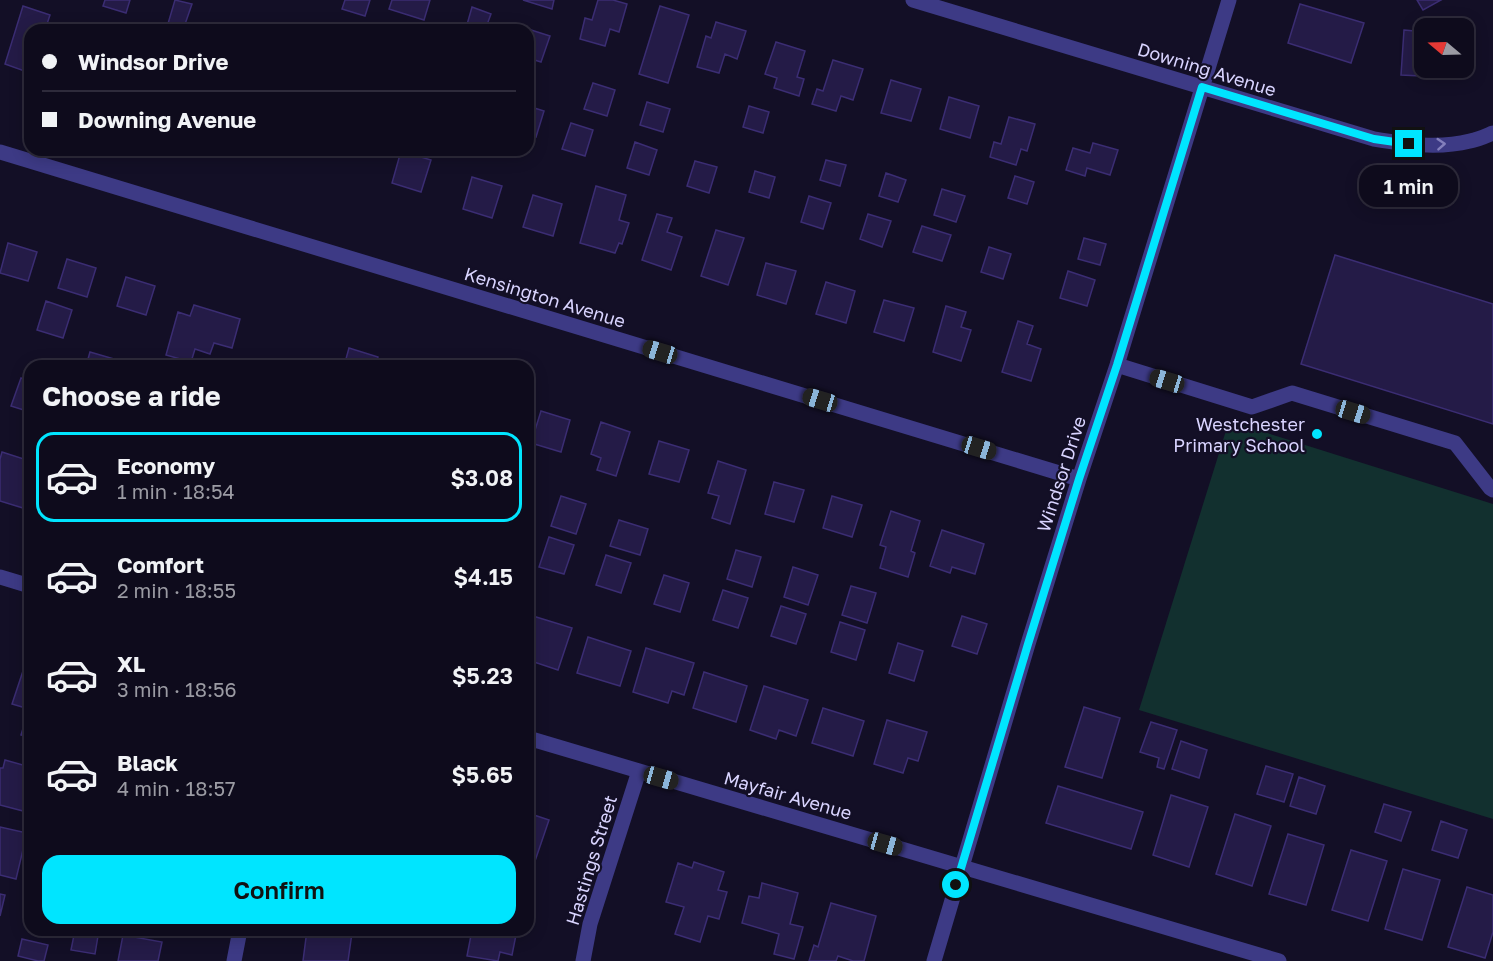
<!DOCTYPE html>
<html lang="en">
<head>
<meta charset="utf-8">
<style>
	:root { --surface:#0e0b1c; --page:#1c1929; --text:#f1f3f6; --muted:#9b9ba3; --line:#2e2b3b; --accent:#00e5ff }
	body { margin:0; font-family:"Golos Text",sans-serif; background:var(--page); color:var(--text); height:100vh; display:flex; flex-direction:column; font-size:22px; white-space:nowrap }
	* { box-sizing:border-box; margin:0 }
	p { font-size:20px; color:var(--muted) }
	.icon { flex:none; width:33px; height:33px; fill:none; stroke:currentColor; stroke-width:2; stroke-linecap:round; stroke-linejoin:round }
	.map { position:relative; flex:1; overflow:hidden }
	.panel { position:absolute; left:24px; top:360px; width:510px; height:576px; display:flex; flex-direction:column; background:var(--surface); border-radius:18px; box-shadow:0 3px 15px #0003,0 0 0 2px var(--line) }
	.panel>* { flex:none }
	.hud { position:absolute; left:24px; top:24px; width:510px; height:132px; border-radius:18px; box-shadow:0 3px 15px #0003,0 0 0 2px var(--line); display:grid; align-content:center; height:132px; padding:0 18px; background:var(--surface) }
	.needle { width:39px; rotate:289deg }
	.controls { position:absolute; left:1414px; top:18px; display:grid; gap:12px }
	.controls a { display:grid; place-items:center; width:60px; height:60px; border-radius:12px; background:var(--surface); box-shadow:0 3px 15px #0003,0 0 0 2px var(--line); font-size:30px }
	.end { position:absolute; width:27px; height:27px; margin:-14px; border:8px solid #00e5ff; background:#111; box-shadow:0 0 0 3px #111 }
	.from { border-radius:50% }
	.bubble { position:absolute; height:42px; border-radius:18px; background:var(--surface); box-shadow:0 3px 15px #0003,0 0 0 2px var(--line); font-size:20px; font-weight:600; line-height:42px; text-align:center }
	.car { position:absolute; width:18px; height:36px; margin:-18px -9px; border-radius:8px; box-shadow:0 0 4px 2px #0007; background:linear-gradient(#222 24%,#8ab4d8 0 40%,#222 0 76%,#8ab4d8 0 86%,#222 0) }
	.hud b { display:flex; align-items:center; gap:21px; height:57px; font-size:22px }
	.hud b+b { border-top:2px solid var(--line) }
	.hud i { width:15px; height:15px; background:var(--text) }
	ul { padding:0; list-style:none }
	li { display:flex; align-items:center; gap:18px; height:90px; margin:0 12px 9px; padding:0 6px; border:3px solid transparent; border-radius:18px }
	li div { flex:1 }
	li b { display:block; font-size:22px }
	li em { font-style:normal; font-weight:600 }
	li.current { border-color:var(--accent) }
	li>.icon { width:54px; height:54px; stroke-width:1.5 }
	h2 { padding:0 18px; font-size:27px; line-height:72px }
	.primary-button { display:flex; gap:12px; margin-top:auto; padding:12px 18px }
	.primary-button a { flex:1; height:69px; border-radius:18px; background:var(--accent); color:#111; font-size:24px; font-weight:600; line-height:69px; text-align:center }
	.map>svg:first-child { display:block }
</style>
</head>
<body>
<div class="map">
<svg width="1493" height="961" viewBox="0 0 1493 961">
	<rect width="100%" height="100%" fill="#130f26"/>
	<path fill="#12302f" d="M1229,421L1493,504V819L1139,710Z"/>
	<path fill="#241b47" stroke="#3b2d73" stroke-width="1.5" d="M105,0H130L126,13L103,6Z
		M175,0L192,4L183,30H175L167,27Z
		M345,0H370L365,16L342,9Z
		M392,0H430L424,20L389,9Z
		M523,0H554L552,9Z
		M598,0H613L627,4L619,32L610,29L605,46L580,39L585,18L592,20Z
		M1417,0H1441L1423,10Z
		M1300,4L1364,23L1351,63L1288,43Z
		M23,6L50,15L45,30H30V73L5,64Z
		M660,6L689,15L668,83L639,74Z
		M472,7L491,14L485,30H470L466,28Z
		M716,22L746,31L737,59L725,54L719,73L697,67L706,36L711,38Z
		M528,29L550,36L541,62L528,58Z
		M1404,30L1425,32V68H1442V77L1401,75Z
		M776,42L805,51L797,77L804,79L799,96L774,88L777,78L765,74Z
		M833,60L863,69L853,100L841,96L836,111L812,104L817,89L823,91Z
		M891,80L921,89L911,121L881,113Z
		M593,83L615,90L607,116L584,109Z
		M949,97L979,106L970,138L940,129Z
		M647,102L670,109L663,132L640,125Z
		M528,106L544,111L536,137L528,135Z
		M749,106L769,112L763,133L743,127Z
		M1009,117L1035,124L1027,151L1021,149L1016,165L990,157L994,142L1001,144Z
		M571,123L593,130L585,156L562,149Z
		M635,142L657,150L649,175L627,168Z
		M1093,143L1118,150L1110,175L1087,168L1085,176L1066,170L1073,148L1090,153Z
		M401,151L431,160L421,192L392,183Z
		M826,160L846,165L840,186L820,180Z
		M695,161L717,167L709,193L687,186Z
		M755,171L775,177L769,198L749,192Z
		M886,173L906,180L898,202L879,196Z
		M1015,176L1034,182L1027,204L1008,198Z
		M472,177L502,186L492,218L463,209Z
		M596,186L626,195L619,220L629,223L622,244L619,243L615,253L580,243Z
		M942,189L965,196L956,222L934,215Z
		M533,195L562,204L553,236L523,227Z
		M809,196L831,203L823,229L801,222Z
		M657,214L672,218L667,232L682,237L671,270L642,260Z
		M868,214L891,221L882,247L860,239Z
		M922,226L951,235L942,261L913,252Z
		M716,230L744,238L728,285L701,276Z
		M1084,238L1106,244L1100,265L1078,259Z
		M8,243L37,252L28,281L0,273Z
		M989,247L1011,254L1003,279L981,272Z
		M1335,255L1493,304V424L1301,364Z
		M67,259L96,268L87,297L58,288Z
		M766,263L796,271L786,304L757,295Z
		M1068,271L1095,280L1087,306L1060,298Z
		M126,277L155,286L146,315L117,306Z
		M826,282L855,291L846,323L816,314Z
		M884,300L914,308L904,341L874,332Z
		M46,301L72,310L63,338L37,330Z
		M194,305L240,319L232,348L214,343L210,354L195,349L191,362L166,355L178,312L190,316Z
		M946,306L966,312L961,327L971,330L961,361L933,352Z
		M1018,321L1033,326L1027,344L1041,349L1031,381L1002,372Z
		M349,348L378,357L376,366H344Z
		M90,352L121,361L120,366H86Z
		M404,360L424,366H402Z
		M21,378L30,381V412L11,406Z
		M541,411L570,420L561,452L531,443Z
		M601,422L630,432L616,476L597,470L601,458L591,454Z
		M659,441L689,450L679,482L649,474Z
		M2,452L30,461V501L26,500L23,508L0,501V459Z
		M718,461L746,470L730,524L712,518L719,496L708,493Z
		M774,482L804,490L794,522L765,514Z
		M561,496L586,504L576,534L551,526Z
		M832,496L862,505L852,537L823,528Z
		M891,511L920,521L911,551L915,553L908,577L880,568L886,547L880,545Z
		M619,520L648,529L640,555L610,546Z
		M942,530L984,544L975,574L952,567L950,573L930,566Z
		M549,537L574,545L564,574L539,567Z
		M736,550L761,557L752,587L727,579Z
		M606,555L631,563L621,593L596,585Z
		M793,567L818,575L808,605L784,597Z
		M664,575L689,583L680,612L654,604Z
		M851,586L876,593L867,623L842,615Z
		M723,590L748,598L738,628L713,620Z
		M781,606L806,614L796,644L771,636Z
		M533,616L572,628L558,670L528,660V650L530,643L528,642V632Z
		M962,616L987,624L977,654L952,646Z
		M840,622L865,630L856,660L831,652Z
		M588,637L631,651L620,686L577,673Z
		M898,643L923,651L914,681L889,673Z
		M646,648L694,663L684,695L672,691L668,703L633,692Z
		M26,662L30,663V737L21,735L29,709L12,704Z
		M704,672L747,686L736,722L693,708Z
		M764,686L808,700L796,736L779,730L776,739L750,730Z
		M1084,707L1120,718L1102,778L1065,767Z
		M823,708L864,721L853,756L812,743Z
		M887,720L927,732L918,761L908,758L903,773L874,764Z
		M1151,722L1177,730L1164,769L1157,767L1159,758L1140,752Z
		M1181,741L1207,750L1199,778L1172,769Z
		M5,760L30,767V802L27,812L0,805V768H3Z
		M1266,766L1293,774L1284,802L1257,794Z
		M1299,777L1325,786L1316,814L1290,806Z
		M1058,786L1143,812L1131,849L1046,823Z
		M1171,795L1208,807L1189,867L1153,855Z
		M1384,804L1411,812L1401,841L1375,832Z
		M528,813L549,820L534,864L528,861Z
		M1235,814L1271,826L1252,886L1216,874Z
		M1441,821L1467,830L1458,858L1432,850Z
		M0,827L27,833L16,879L0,875Z
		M1288,834L1324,845L1306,905L1269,894Z
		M1351,850L1387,861L1368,921L1332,910Z
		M694,862L724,872L718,890L727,892L719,919L708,916L700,942L675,934L684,907L666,902L678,863L692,868Z
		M1403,869L1440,880L1422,940L1385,929Z
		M762,883L798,893L790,924L803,927L794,959L774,954L779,934L742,923L749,896L759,898Z
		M1467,887L1493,895V932L1485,958L1448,947Z
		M0,894L5,895L0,916Z
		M831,903L876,916L864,961H853L838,956L836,961H809L814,945L818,947Z
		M75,930H99L95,954L71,950Z
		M307,930H331L352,933L348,961H303Z
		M472,930H517L512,955L500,952L498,961L467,956Z
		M123,935L162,942L158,961H118Z
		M22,939L48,945L44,961H38L18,956Z"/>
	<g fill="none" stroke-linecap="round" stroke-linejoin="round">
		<path stroke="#3d3a85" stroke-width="15" d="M913,0L1374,139C1405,144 1438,149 1470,141C1478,140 1486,136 1493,133
			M0,152L1079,479
			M1117,365L1252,407L1292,393L1455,443L1490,488L1493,490
			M0,577L30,586
			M528,738L1279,961
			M234,961L240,930
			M583,961L590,924L639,771
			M934,961L1028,644L1079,479L1117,365L1229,0"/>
	</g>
	<defs><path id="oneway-chevron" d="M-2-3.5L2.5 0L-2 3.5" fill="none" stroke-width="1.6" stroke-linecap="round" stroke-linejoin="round" transform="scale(1.5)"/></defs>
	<use stroke="#837fbc" href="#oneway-chevron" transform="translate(1441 144) rotate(-4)"/>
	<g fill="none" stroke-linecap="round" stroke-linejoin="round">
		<path stroke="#00e5ff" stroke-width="8" d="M956,885L1028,644L1079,479L1117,365L1202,87L1374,139L1409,144"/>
	</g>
	<circle fill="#00e5ff" stroke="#130f26" stroke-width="2" cx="1317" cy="434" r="6"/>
	<g text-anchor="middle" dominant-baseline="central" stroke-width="4.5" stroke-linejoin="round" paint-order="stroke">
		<g font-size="18" fill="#d9d4ff" stroke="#130f26">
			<text transform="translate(1207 69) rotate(17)">Downing Avenue</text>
			<text transform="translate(545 297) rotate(17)">Kensington Avenue</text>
			<text transform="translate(1061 474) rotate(-72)">Windsor Drive</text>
			<text transform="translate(788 795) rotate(16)">Mayfair Avenue</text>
			<text transform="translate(591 860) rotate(-73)">Hastings Street</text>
		</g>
		<g font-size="18" fill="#d9d4ff" stroke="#130f26" text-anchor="end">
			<text x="1305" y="424">Westchester<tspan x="1305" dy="21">Primary School</tspan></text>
		</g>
	</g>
</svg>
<div class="controls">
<a><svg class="needle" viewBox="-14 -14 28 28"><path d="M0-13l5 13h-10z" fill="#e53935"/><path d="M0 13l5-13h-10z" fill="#9b9ba3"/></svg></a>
</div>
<i class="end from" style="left:956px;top:885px"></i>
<i class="end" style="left:1409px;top:144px"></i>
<div class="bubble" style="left:1359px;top:165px;width:99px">1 min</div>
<i class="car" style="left:660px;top:352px;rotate:287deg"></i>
<i class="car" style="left:1167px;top:381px;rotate:287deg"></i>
<i class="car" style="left:820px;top:400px;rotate:287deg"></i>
<i class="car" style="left:1353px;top:412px;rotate:107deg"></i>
<i class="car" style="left:979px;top:448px;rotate:107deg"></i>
<i class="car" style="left:661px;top:778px;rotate:106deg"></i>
<i class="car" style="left:885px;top:844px;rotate:106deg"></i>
<div class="hud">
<b><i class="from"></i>Windsor Drive</b>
<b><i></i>Downing Avenue</b>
</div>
<section class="panel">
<h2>Choose a ride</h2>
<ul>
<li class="current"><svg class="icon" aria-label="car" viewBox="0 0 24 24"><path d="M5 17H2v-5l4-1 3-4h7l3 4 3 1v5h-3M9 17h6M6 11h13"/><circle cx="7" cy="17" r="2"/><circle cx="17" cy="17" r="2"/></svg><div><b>Economy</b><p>1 min · 18:54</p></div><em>$3.08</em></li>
<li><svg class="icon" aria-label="car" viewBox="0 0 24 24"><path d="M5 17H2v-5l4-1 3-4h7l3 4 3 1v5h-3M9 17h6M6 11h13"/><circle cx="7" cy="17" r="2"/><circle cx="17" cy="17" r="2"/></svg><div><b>Comfort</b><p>2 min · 18:55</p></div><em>$4.15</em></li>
<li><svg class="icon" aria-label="car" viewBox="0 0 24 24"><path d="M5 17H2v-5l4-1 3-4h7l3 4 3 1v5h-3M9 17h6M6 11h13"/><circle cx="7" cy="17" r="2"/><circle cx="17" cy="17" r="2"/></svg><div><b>XL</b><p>3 min · 18:56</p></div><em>$5.23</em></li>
<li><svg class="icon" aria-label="car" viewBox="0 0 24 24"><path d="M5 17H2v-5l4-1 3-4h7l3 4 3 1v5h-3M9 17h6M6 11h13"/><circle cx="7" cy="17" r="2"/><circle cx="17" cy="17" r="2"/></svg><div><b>Black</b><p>4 min · 18:57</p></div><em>$5.65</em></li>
</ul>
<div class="primary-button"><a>Confirm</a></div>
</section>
</div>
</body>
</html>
